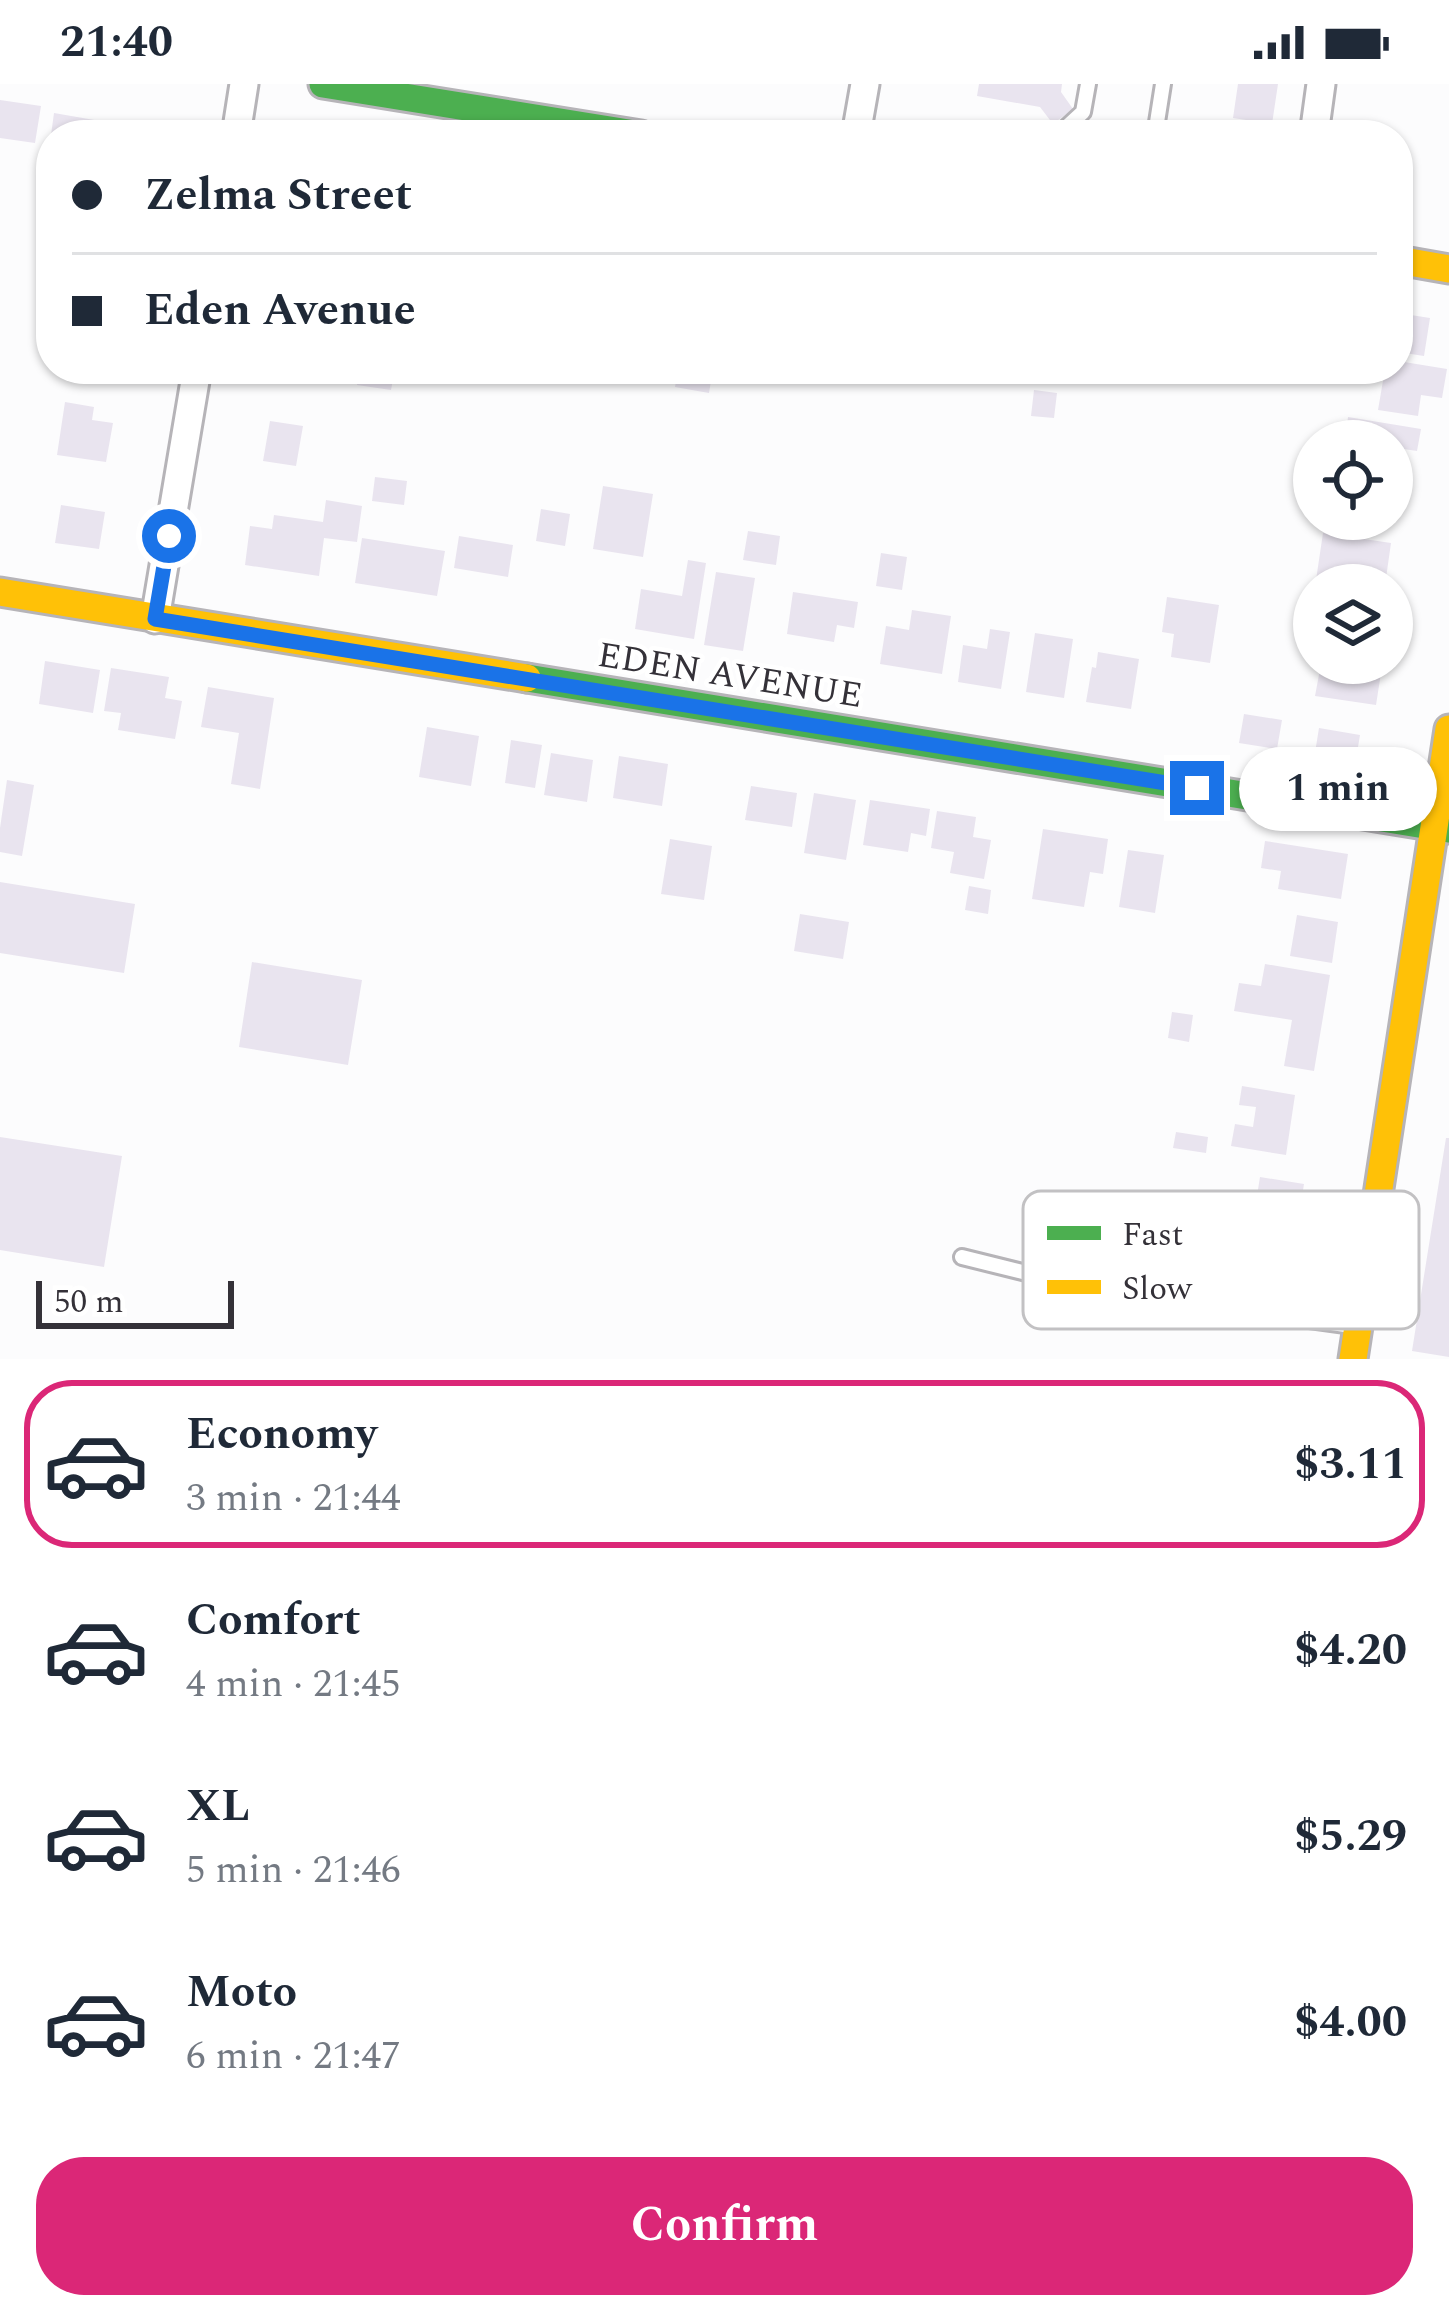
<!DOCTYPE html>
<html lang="en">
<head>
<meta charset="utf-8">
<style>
	:root { --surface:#fff; --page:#f6f6f7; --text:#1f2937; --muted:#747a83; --line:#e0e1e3; --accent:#db2777 }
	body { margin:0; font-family:Spectral,serif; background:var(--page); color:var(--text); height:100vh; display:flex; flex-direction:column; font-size:45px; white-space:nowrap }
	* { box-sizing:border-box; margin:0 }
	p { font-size:39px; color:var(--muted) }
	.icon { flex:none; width:66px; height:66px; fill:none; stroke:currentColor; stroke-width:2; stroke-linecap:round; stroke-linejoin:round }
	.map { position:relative; height:1275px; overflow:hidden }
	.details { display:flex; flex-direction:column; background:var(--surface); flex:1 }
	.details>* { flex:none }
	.guide { position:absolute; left:36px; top:36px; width:1377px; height:264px; border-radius:48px; box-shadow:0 3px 9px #0004; display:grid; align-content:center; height:264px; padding:0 36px; background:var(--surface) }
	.fabs { position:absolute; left:1293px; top:336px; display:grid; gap:24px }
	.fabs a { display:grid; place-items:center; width:120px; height:120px; border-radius:50%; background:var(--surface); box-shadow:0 3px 9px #0004; font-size:60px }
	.scale { position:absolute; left:36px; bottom:30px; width:198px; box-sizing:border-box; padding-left:12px; border:6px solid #343138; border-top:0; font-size:33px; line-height:42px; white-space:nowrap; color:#343138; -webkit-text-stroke:9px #fff; paint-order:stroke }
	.end { position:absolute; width:54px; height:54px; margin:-27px; border:15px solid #1a73e8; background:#fff; box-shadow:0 0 0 6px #fff }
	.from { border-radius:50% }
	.bubble { position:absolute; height:84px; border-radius:42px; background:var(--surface); box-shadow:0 3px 9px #0004; font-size:39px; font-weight:700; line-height:84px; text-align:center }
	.guide b { display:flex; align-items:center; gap:42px; height:114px; font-size:45px }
	.guide b+b { border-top:3px solid var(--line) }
	.guide i { width:30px; height:30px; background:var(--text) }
	ul { padding:21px 0 0; list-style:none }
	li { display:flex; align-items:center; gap:36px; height:168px; margin:0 24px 18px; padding:0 12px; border:6px solid transparent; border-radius:48px }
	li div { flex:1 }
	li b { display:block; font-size:45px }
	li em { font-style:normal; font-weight:700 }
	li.active { border-color:var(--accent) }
	li>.icon { width:108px; height:108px; stroke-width:1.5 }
	.cta { display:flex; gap:24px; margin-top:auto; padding:24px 36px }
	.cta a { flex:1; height:138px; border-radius:48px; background:var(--accent); color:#fff; font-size:48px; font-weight:700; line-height:138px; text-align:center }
	.status { display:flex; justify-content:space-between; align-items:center; height:84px; padding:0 60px; background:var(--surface); direction:ltr }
	.status svg { height:33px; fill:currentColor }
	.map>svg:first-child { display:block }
</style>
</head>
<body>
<div class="status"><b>21:40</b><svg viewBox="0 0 49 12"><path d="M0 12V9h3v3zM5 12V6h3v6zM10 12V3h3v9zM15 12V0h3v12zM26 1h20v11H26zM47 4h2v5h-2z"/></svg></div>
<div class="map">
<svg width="1449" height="1275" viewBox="0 0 1449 1275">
	<rect width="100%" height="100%" fill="#fcfcfd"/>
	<path fill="#e9e4ef" d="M979,0H1062L1061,8L1073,25L1053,40L1040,23L977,12Z
		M1238,0H1278L1272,40L1233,34Z
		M0,16L41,22L35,59L0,54Z
		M54,29L100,37L98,51H51Z
		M1398,229L1430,234L1424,272L1398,268Z
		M1398,277L1447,285L1442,314L1421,311L1418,332L1378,326L1385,285H1398Z
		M360,285H395L391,306L357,301Z
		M678,285H713L709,309L675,303Z
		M1034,306L1057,309L1054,334L1031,332Z
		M65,318L94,323L92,336L113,339L106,378L57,371Z
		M1348,333L1421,345L1417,367L1397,364L1395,377H1392V357H1345Z
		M270,337L303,342L296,382L263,377Z
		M375,393L407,397L404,421L372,417Z
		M603,402L653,410L643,473L593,465Z
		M326,416L362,422L357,458L324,454L319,492L245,481L250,442L272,445L274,431L323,438Z
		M61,421L105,428L99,465L55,459Z
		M541,425L570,430L565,462L536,457Z
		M748,447L780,452L776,481L743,476Z
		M1323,449L1391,459L1385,501H1350L1316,496Z
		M459,452L513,461L508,493L454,484Z
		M362,454L445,467L437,512L355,499Z
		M881,469L907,473L902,506L876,502Z
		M688,476L706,479L694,555L635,545L641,505L682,512Z
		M716,488L755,494L743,567L704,561Z
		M793,508L858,518L854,544L837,541L834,558L787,550Z
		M1167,513L1219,521L1210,579L1171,573L1174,550L1162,548Z
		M912,526L951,532L942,590L880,580L886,542L909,546Z
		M990,545L1010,548L1001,605L958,598L963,561L987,565Z
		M1035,549L1073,555L1064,614L1026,608Z
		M1098,568L1139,575L1131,625L1086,618L1092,583L1096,584Z
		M45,577L100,586L93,629L39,620Z
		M1321,580L1381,589L1376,621L1315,612Z
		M111,584L169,593L165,614L182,617L175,655L118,646L121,629L104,627Z
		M208,603L274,614L260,705L231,700L239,649L201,643Z
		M1244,630L1282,636L1277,665L1239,659Z
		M427,643L479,652L471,702L419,693Z
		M1319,644L1360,651L1354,687L1313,681Z
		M511,656L542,661L535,704L505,699Z
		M551,669L593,676L587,718L544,711Z
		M619,672L668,680L662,722L613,714Z
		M7,696L34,701L22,772L0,768V744Z
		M751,702L797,709L792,743L745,736Z
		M814,709L856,716L846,776L804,769Z
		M870,716L930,725L926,752L911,749L908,768L863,761Z
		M937,727L976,733L973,753L991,756L984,795L950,789L954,768L931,764Z
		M1043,745L1108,755L1103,790L1090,788L1084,823L1032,815Z
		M670,755L712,762L704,816L661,810Z
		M1265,757L1348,770L1341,815L1278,805L1281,787L1261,784Z
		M1128,766L1164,771L1155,829L1119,823Z
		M0,798L135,820L124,889L0,869Z
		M969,802L991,806L988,830L965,826Z
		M800,830L849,838L843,875L794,867Z
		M1297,831L1338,838L1332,879L1290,872Z
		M252,878L362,896L348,981L239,963Z
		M1265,880L1330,891L1314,987L1284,982L1292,936L1234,927L1239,899L1261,902Z
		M1172,928L1193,931L1189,958L1168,954Z
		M1242,1002L1295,1011L1286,1071L1231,1062L1235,1040L1253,1043L1256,1023L1239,1021Z
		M1176,1048L1208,1053L1206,1069L1173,1064Z
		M0,1053L122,1072L104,1183L0,1166Z
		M1446,1054H1449V1273L1412,1267Z
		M1260,1093L1304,1100L1294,1162L1250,1155Z"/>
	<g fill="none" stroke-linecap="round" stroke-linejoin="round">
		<g stroke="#b6b4b8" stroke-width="20">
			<path id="lane" d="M1058,51L1083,28L1088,0
				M1155,51L1163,0
				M962,1173L1099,1207L1353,1242"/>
		</g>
		<g stroke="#b6b4b8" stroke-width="33">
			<path id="street" d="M236,51L244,0
				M856,51L865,0
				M1314,51L1321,0
				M155,535L197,285"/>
		</g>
		<g stroke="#b6b4b8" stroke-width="33">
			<path id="fast" d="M323,0L641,51
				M527,594L1449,745"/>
		</g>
		<g stroke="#b6b4b8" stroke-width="33">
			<path id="slow" d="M1398,176L1449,185
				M0,508L527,594
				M1353,1275L1449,645"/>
		</g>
		<use href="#lane" stroke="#fff" stroke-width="14"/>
		<use href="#street" stroke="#fff" stroke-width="27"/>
		<use href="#fast" stroke="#4caf50" stroke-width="27"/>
		<use href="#slow" stroke="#ffc107" stroke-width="27"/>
	</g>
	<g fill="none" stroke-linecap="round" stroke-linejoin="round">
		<path stroke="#1a73e8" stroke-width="15" d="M169,452L155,535L1197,704"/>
	</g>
	<g text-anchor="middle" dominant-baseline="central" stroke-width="9" stroke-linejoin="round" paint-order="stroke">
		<g font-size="36" fill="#343138" stroke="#fff">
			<text transform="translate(730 592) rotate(9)">EDEN AVENUE</text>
		</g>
	</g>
	<rect x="1023" y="1107" width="396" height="138" rx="18" fill="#fff" stroke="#c2c1c3" stroke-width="3"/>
	<rect x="1047" y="1142" width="54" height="14" fill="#4caf50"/>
	<rect x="1047" y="1196" width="54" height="14" fill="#ffc107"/>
	<g font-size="33" fill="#343138">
		<text x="1122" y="1161">Fast</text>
		<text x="1122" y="1215">Slow</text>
	</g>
</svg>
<div class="fabs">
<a><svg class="icon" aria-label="locate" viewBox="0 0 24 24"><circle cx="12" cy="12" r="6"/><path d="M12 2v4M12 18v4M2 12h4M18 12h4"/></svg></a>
<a><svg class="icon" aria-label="layers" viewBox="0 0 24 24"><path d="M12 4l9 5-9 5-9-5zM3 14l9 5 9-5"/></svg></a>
</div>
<div class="scale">50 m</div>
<i class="end from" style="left:169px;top:452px"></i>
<i class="end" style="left:1197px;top:704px"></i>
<div class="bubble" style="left:1239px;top:663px;width:198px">1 min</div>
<div class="guide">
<b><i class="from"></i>Zelma Street</b>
<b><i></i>Eden Avenue</b>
</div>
</div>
<section class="details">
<ul>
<li class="active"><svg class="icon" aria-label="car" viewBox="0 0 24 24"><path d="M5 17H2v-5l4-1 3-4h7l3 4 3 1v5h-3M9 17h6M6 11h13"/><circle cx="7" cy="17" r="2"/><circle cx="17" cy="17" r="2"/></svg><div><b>Economy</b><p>3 min · 21:44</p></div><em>$3.11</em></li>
<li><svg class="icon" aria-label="car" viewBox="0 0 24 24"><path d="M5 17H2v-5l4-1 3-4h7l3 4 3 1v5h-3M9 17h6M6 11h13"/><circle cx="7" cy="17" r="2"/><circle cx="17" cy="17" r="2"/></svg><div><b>Comfort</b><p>4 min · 21:45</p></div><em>$4.20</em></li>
<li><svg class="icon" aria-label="car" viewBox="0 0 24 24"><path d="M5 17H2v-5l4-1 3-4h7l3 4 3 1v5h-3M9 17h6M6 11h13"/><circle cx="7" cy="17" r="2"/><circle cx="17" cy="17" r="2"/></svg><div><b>XL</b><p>5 min · 21:46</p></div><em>$5.29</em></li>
<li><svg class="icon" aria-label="car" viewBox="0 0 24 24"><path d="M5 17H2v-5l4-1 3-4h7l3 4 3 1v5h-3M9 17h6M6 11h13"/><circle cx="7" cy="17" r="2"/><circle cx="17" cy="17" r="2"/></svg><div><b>Moto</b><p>6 min · 21:47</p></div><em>$4.00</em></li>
</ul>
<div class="cta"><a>Confirm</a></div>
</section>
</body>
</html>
